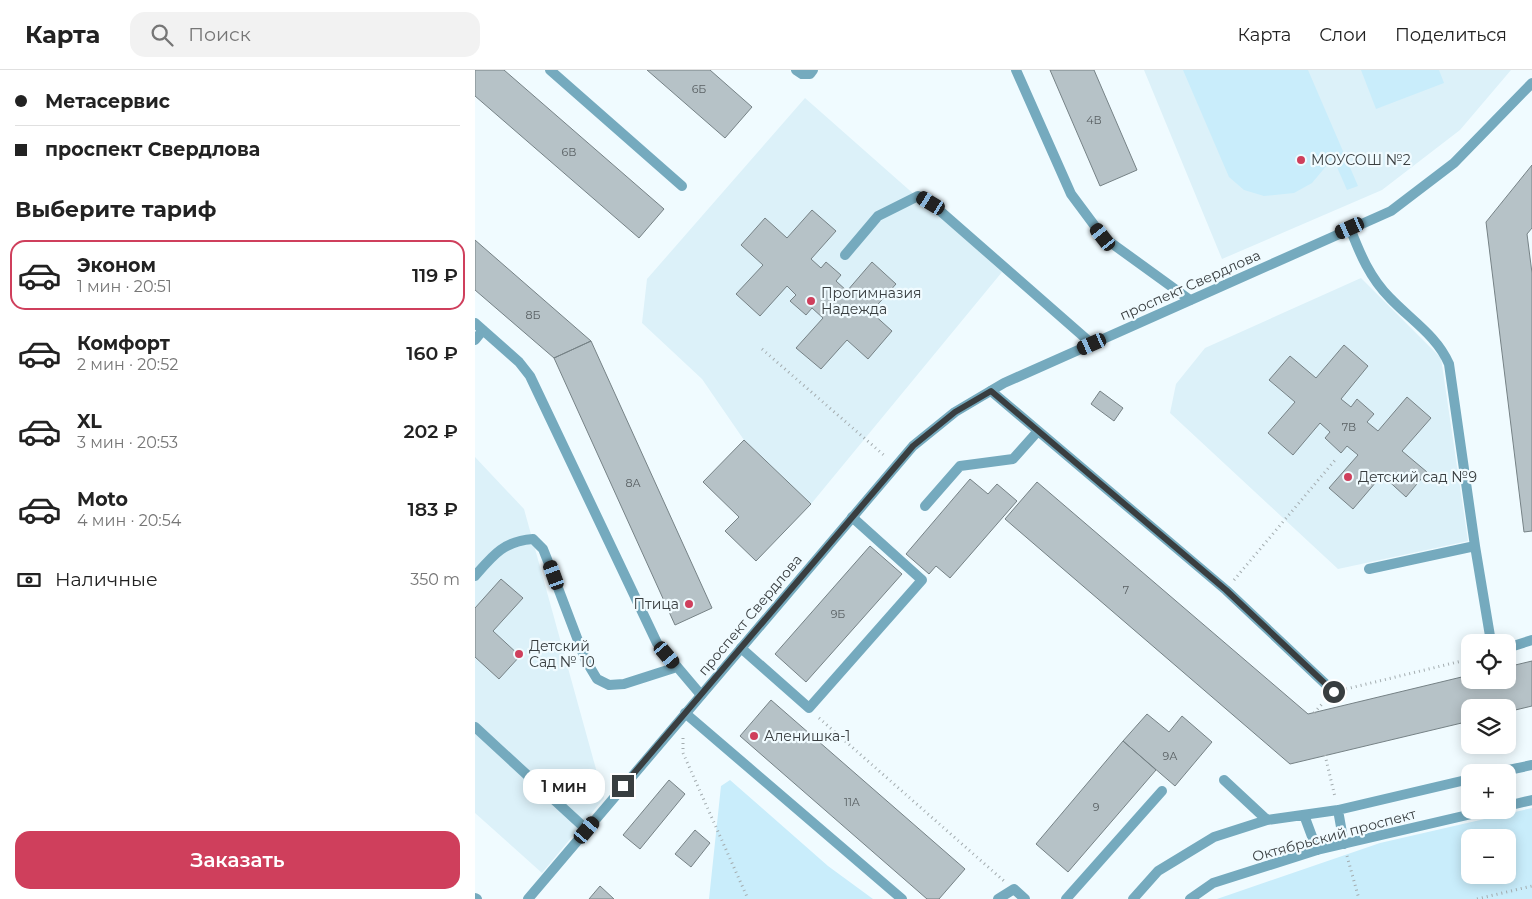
<!DOCTYPE html>
<html lang="ru">
<head>
<meta charset="utf-8">
<style>
	:root { --surface:#fff; --page:#f2f2f2; --text:#222; --muted:#767676; --line:#e0e0e0; --accent:#cf3f5c }
	body { margin:0; font-family:Montserrat,sans-serif; background:var(--page); color:var(--text); height:100vh; display:flex; flex-direction:column; font-size:19px; white-space:nowrap }
	* { box-sizing:border-box; margin:0 }
	p { font-size:16px; color:var(--muted) }
	.icon { flex:none; width:28px; height:28px; fill:none; stroke:currentColor; stroke-width:2; stroke-linecap:round; stroke-linejoin:round }
	.map { position:relative; flex:1; overflow:hidden }
	.side { display:flex; flex-direction:column; background:var(--surface); width:475px }
	.side>* { flex:none }
	.top-card { display:grid; align-content:center; height:110px; padding:0 15px; background:var(--surface) }
	.controls { position:absolute; left:986px; top:564px; display:grid; gap:10px }
	.controls a { display:grid; place-items:center; width:55px; height:55px; border-radius:10px; background:var(--surface); box-shadow:0 2px 12px #0003; font-size:25px }
	.end { position:absolute; width:22px; height:22px; margin:-11px; border:6px solid #393e40; background:#fff; box-shadow:0 0 0 2px #fff }
	.from { border-radius:50% }
	.bubble { position:absolute; height:35px; border-radius:15px; background:var(--surface); box-shadow:0 2px 12px #0003; font-size:16px; font-weight:600; line-height:35px; text-align:center }
	.car { position:absolute; width:15px; height:30px; margin:-15px -8px; border-radius:6px; box-shadow:0 0 4px 1px #0007; background:linear-gradient(#222 24%,#8ab4d8 0 40%,#222 0 76%,#8ab4d8 0 86%,#222 0) }
	.top-card b { display:flex; align-items:center; gap:18px; height:48px; font-size:19px }
	.top-card b+b { border-top:1px solid var(--line) }
	.top-card i { width:12px; height:12px; background:var(--text) }
	ul { padding:0; list-style:none }
	li { display:flex; align-items:center; gap:15px; height:70px; margin:0 10px 8px; padding:0 5px; border:2px solid transparent; border-radius:15px }
	li div { flex:1 }
	li b { display:block; font-size:19px }
	li em { font-style:normal; font-weight:600 }
	li.selected { border-color:var(--accent) }
	li>.icon { width:45px; height:45px; stroke-width:1.5 }
	h2 { padding:0 15px; font-size:22px; line-height:60px }
	.pay { display:flex; align-items:center; gap:12px; height:55px; padding:0 15px; font-size:19px }
	.pay p { margin-inline-start:auto }
	.button { display:flex; gap:10px; margin-top:auto; padding:10px 15px }
	.button a { flex:1; height:58px; border-radius:15px; background:var(--accent); color:#fff; font-size:20px; font-weight:600; line-height:58px; text-align:center }
	header { display:flex; align-items:center; gap:30px; box-sizing:border-box; height:70px; padding:0 25px; background:var(--surface); border-bottom:1px solid var(--line) }
	header strong { font-size:24px }
	nav { display:flex; gap:28px; margin-inline-start:auto; font-size:18px }
	.search { width:350px; height:45px; background:var(--page); display:flex; align-items:center; gap:12px; box-sizing:border-box; padding:0 18px; border-radius:15px; color:var(--muted); font-size:19px }
	main { display:flex; flex:1; min-height:0 }
	.map>svg:first-child { display:block }
</style>
</head>
<body>
<header>
<strong>Карта</strong>
<div class="search"><svg class="icon" aria-label="search" viewBox="0 0 24 24"><circle cx="10" cy="10" r="6"/><path d="M15 15l6 6"/></svg>Поиск</div>
<nav><a>Карта</a><a>Слои</a><a>Поделиться</a></nav>
</header>
<main>
<section class="side">
<div class="top-card">
<b><i class="from"></i>Метасервис</b>
<b><i></i>проспект Свердлова</b>
</div>
<h2>Выберите тариф</h2>
<ul>
<li class="selected"><svg class="icon" aria-label="car" viewBox="0 0 24 24"><path d="M5 17H2v-5l4-1 3-4h7l3 4 3 1v5h-3M9 17h6M6 11h13"/><circle cx="7" cy="17" r="2"/><circle cx="17" cy="17" r="2"/></svg><div><b>Эконом</b><p>1 мин · 20:51</p></div><em>119 ₽</em></li>
<li><svg class="icon" aria-label="car" viewBox="0 0 24 24"><path d="M5 17H2v-5l4-1 3-4h7l3 4 3 1v5h-3M9 17h6M6 11h13"/><circle cx="7" cy="17" r="2"/><circle cx="17" cy="17" r="2"/></svg><div><b>Комфорт</b><p>2 мин · 20:52</p></div><em>160 ₽</em></li>
<li><svg class="icon" aria-label="car" viewBox="0 0 24 24"><path d="M5 17H2v-5l4-1 3-4h7l3 4 3 1v5h-3M9 17h6M6 11h13"/><circle cx="7" cy="17" r="2"/><circle cx="17" cy="17" r="2"/></svg><div><b>XL</b><p>3 мин · 20:53</p></div><em>202 ₽</em></li>
<li><svg class="icon" aria-label="car" viewBox="0 0 24 24"><path d="M5 17H2v-5l4-1 3-4h7l3 4 3 1v5h-3M9 17h6M6 11h13"/><circle cx="7" cy="17" r="2"/><circle cx="17" cy="17" r="2"/></svg><div><b>Moto</b><p>4 мин · 20:54</p></div><em>183 ₽</em></li>
</ul>
<div class="pay"><svg class="icon" aria-label="cash" viewBox="0 0 24 24"><path d="M3 7h18v10H3z"/><circle cx="12" cy="12" r="2"/></svg>Наличные<p>350 m</p></div>
<div class="button"><a>Заказать</a></div>
</section>
<div class="map">
<svg width="1057" height="829" viewBox="0 0 1057 829">
	<rect width="100%" height="100%" fill="#f0fbff"/>
	<path fill="#dcf1f9" d="M669,0H1036L985,60L907,120L747,189Z
		M330,28L527,202L336,434L269,370L227,309L167,253L172,209Z
		M886,208L966,288L993,471L863,499L695,343L701,314L730,278Z
		M0,387L49,439L129,728L67,803L0,743Z"/>
	<path fill="#c9edfb" fill-rule="evenodd" d="M708,0H833L883,116L872,120L858,88L837,113L819,123L789,126L769,120L754,107Z
		M886,0H964L969,13L901,39Z
		M255,710L353,796L398,829H234L246,716Z
		M1057,738V829H742L905,773ZM995,768H1032V805H995Z"/>
	<path fill="#b6c2c7" stroke="#768286" d="M0,0H29L189,139L164,168L0,26Z
		M172,0H235L277,37L250,68Z
		M575,0H619L662,100L625,116Z
		M1057,95V158L1052,164L1057,203V461L1049,462L1011,152Z
		M337,140L361,161L336,189L346,198L351,192L366,205L361,211L372,221L397,192L421,214L396,242L417,261L393,289L372,270L346,299L321,278L348,248L337,238L331,245L315,231L321,225L312,216L285,246L261,224L288,195L266,175L290,148L312,168Z
		M0,170L116,271L79,288L0,220Z
		M116,271L237,538L200,555L79,288Z
		M869,275L893,296L866,329L876,337L882,329L899,344L892,352L903,361L932,327L956,348L927,381L952,402L931,427L907,405L878,439L854,418L883,385L872,376L866,383L850,368L855,362L845,353L818,385L793,363L820,332L794,310L815,286L841,308Z
		M625,321L648,338L639,351L616,334Z
		M269,370L336,434L281,491L250,461L264,447L228,412Z
		M495,409L513,424L522,414L542,431L475,508L461,496L454,504L431,484Z
		M562,412L833,644L995,605V610H1032V597L1057,591V636L1032,642V638H995V651L815,694L530,449Z
		M395,476L427,504L331,612L300,584Z
		M26,509L48,528L18,561L45,586L24,609L0,587V538Z
		M296,630L490,799L464,829H452L265,666Z
		M672,644L694,662L707,646L737,672L700,716L648,671Z
		M648,671L681,700L593,802L561,774Z
		M194,710L210,724L165,779L148,765Z
		M220,760L235,773L216,797L200,784Z
		M125,816L139,829H114Z"/>
	<g fill="none" stroke-linecap="round" stroke-linejoin="round">
		<path stroke="#a4adb0" stroke-width="3" stroke-dasharray="1 4" stroke-linecap="butt" d="M287,279L411,387
			M759,510L861,389
			M871,619L995,589
			M839,643L849,632
			M344,648L529,811
			M208,668V683L273,829
			M850,685L860,727
			M872,786L884,829
			M1002,829L1057,816"/>
		<path stroke="#75aabe" stroke-width="10" d="M75,0L207,116
			M321,0L327,4H335L338,0
			M541,0L596,124L628,167L715,230
			M875,158C885,184 895,208 915,228C936,250 962,266 974,294L1000,476L894,499
			M370,185L403,146L443,126L456,133L617,274
			M0,253L44,292L55,306L182,573L226,625
			M0,270L8,260
			M516,321L751,520L859,622
			M450,436L485,396L538,389L563,361
			M1000,476L1016,572
			M0,506C18,485 29,471 58,469L68,479L72,489L110,589L122,609L134,615L149,614L202,597
			M266,578L334,638L447,510L377,447
			M1032,578L1057,570
			M210,643L427,829
			M0,657L112,760
			M1024,702L1057,695
			M749,710L792,750
			M863,740L869,774
			M829,745L842,780
			M0,828L2,829
			M523,829L539,819L550,829
			M591,829L687,721
			M658,829L683,801L739,767L792,750L863,740L995,709"/>
		<path stroke="#75aabe" stroke-width="10" d="M1032,736L1057,730
			M53,829L438,376L480,342L529,313L916,141L979,93L1057,13
			M715,829L738,813L842,780L1014,740"/>
	</g>
	<g fill="none" stroke-linecap="round" stroke-linejoin="round">
		<path stroke="#393e40" stroke-width="6" d="M148,716L438,376L480,342L516,321L751,520L859,622"/>
	</g>
	<g fill="#cf3f5c" stroke="#f0fbff" stroke-width="2">
		<circle cx="826" cy="90" r="5"/>
		<circle cx="336" cy="231" r="5"/>
		<circle cx="873" cy="407" r="5"/>
		<circle cx="214" cy="534" r="5"/>
		<circle cx="44" cy="584" r="5"/>
		<circle cx="279" cy="666" r="5"/>
	</g>
	<g text-anchor="middle" dominant-baseline="central" stroke-width="4.5" stroke-linejoin="round" paint-order="stroke">
		<g font-size="11" fill="#585f62">
			<text x="224" y="19">6Б</text>
			<text x="619" y="50">4В</text>
			<text x="94" y="82">6В</text>
			<text x="58" y="245">8Б</text>
			<text x="874" y="357">7В</text>
			<text x="158" y="413">8А</text>
			<text x="651" y="520">7</text>
			<text x="363" y="544">9Б</text>
			<text x="695" y="686">9А</text>
			<text x="377" y="732">11А</text>
			<text x="621" y="737">9</text>
		</g>
		<g font-size="14" fill="#393e40" stroke="#f0fbff" text-anchor="start">
			<text x="836" y="90">МОУСОШ №2</text>
			<text x="346" y="223">Прогимназия<tspan x="346" dy="16">Надежда</tspan></text>
			<text x="883" y="407">Детский сад №9</text>
			<text x="204" y="534" text-anchor="end">Птица</text>
			<text x="54" y="576">Детский<tspan x="54" dy="16">Сад № 10</tspan></text>
			<text x="289" y="666">Аленишка-1</text>
		</g>
		<g font-size="14" fill="#393e40" stroke="#f0fbff">
			<text transform="translate(715 215) rotate(-24)">проспект Свердлова</text>
			<text transform="translate(275 545) rotate(-50)">проспект Свердлова</text>
			<text transform="translate(859 765) rotate(-15)">Октябрьский проспект</text>
		</g>
	</g>
</svg>
<div class="controls">
<a><svg class="icon" aria-label="locate" viewBox="0 0 24 24"><circle cx="12" cy="12" r="6"/><path d="M12 2v4M12 18v4M2 12h4M18 12h4"/></svg></a>
<a><svg class="icon" aria-label="layers" viewBox="0 0 24 24"><path d="M12 4l9 5-9 5-9-5zM3 14l9 5 9-5"/></svg></a>
<a>+</a>
<a>−</a>
</div>
<i class="end from" style="left:859px;top:622px"></i>
<i class="end" style="left:148px;top:716px"></i>
<div class="bubble" style="left:48px;top:699px;width:82px">1 мин</div>
<i class="car" style="left:456px;top:133px;rotate:301deg"></i>
<i class="car" style="left:875px;top:158px;rotate:246deg"></i>
<i class="car" style="left:628px;top:167px;rotate:322deg"></i>
<i class="car" style="left:617px;top:274px;rotate:246deg"></i>
<i class="car" style="left:79px;top:505px;rotate:340deg"></i>
<i class="car" style="left:192px;top:585px;rotate:140deg"></i>
<i class="car" style="left:112px;top:760px;rotate:40deg"></i>
</div>
</main>
</body>
</html>
